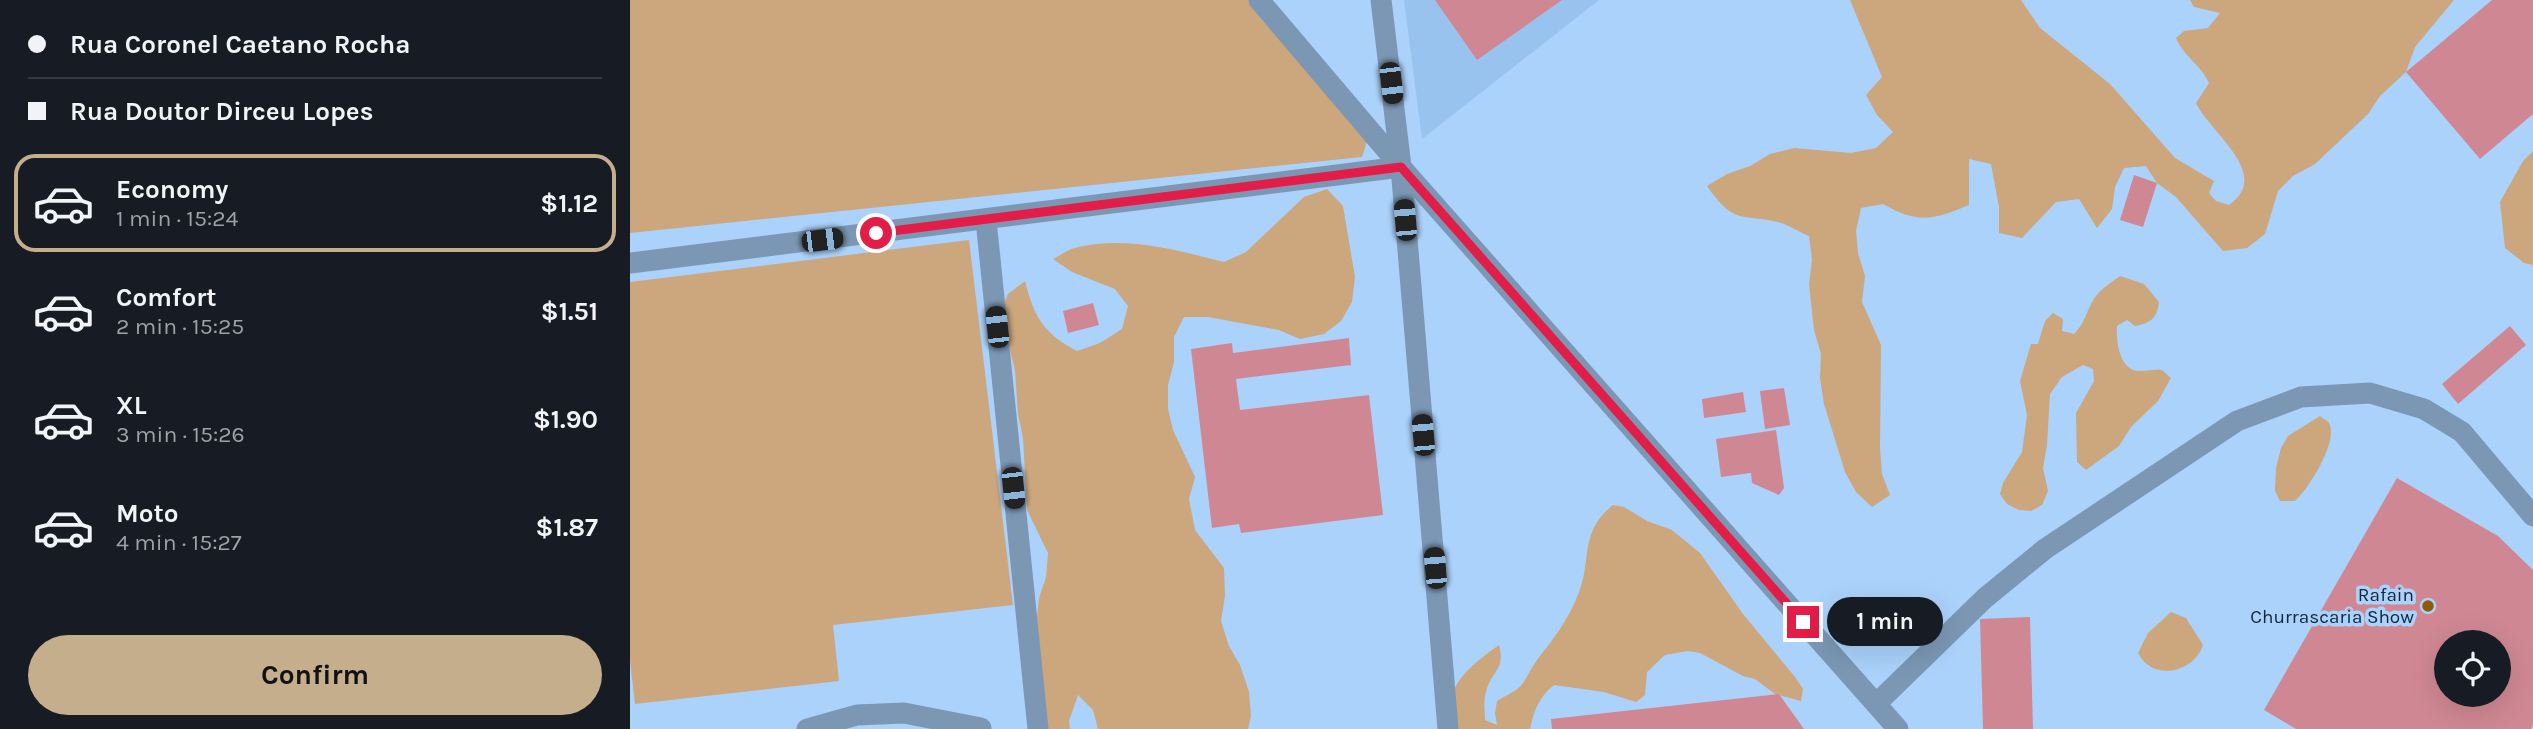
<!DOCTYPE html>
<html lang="en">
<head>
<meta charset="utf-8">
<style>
	:root { --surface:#171b24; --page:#20242c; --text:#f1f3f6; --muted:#9ea1a6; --line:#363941; --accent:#c4ae8b }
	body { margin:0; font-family:Karla,sans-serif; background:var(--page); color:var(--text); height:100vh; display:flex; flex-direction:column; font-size:26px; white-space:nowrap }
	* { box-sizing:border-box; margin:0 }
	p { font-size:23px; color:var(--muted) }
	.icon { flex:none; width:38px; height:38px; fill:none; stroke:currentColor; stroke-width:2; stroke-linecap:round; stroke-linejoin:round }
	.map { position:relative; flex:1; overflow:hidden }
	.details { display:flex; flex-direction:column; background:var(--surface); width:630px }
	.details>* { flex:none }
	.top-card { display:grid; align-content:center; height:154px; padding:0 28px; background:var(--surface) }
	.tools { position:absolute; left:1804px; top:630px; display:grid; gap:14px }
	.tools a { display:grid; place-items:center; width:77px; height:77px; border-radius:50%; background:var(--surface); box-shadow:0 7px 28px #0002; font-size:35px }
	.end { position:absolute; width:32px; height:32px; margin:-16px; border:9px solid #e11d48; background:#fff; box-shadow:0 0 0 4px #fff }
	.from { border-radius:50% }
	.bubble { position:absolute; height:49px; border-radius:24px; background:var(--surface); box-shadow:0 7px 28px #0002; font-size:23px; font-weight:700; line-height:49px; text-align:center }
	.car { position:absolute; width:21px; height:42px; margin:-21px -10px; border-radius:9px; box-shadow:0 0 5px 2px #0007; background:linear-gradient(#222 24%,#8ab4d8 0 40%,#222 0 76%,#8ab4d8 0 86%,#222 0) }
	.top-card b { display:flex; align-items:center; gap:24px; height:66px; font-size:26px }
	.top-card b+b { border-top:2px solid var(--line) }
	.top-card i { width:18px; height:18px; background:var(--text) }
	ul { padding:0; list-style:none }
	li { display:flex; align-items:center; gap:21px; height:98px; margin:0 14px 10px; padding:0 14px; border:4px solid transparent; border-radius:21px }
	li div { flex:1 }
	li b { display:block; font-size:26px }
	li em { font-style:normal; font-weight:700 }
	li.current { border-color:var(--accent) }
	li>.icon { width:63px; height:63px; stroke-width:1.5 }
	.cta { display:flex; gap:14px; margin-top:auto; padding:14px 28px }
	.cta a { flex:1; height:80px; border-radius:42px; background:var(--accent); color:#111; font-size:28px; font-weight:700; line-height:80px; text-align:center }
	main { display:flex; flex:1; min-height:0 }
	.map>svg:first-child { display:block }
</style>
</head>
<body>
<main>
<section class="details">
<div class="top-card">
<b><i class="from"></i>Rua Coronel Caetano Rocha</b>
<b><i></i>Rua Doutor Dirceu Lopes</b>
</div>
<ul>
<li class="current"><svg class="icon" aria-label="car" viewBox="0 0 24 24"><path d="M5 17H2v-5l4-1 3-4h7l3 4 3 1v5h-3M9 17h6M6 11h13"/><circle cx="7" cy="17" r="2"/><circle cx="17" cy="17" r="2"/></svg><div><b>Economy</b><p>1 min · 15:24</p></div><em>$1.12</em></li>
<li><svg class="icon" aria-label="car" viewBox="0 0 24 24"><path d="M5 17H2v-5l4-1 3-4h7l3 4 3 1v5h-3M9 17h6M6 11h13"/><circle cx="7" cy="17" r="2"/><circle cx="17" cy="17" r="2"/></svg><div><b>Comfort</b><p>2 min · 15:25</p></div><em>$1.51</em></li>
<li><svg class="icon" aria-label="car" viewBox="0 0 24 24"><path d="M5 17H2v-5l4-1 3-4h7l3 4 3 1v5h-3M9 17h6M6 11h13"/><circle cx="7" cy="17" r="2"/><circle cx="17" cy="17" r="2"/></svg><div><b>XL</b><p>3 min · 15:26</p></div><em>$1.90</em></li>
<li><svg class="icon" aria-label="car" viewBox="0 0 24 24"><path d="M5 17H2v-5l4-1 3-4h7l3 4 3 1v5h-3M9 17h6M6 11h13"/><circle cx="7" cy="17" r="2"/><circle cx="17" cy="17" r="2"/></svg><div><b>Moto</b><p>4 min · 15:27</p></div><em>$1.87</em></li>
</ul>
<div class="cta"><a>Confirm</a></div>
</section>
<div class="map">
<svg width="1903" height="729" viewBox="0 0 1903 729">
	<rect width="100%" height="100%" fill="#abd2fb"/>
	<path fill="#98c3ee" d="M774,0H969L792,139Z"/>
	<path fill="#cca67c" d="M0,0H623L739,135L732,157L0,233Z
		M1220,0H1391L1410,28L1480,84L1545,158L1584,181L1579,193L1586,201L1599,205C1643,174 1580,133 1566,103L1579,83C1572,66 1554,57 1546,38L1554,31L1578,28L1590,13L1564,7L1560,0H1824L1785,47L1776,72L1750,96L1738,114L1685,164L1663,176L1648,191L1635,234L1617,248L1593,251L1546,197L1527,183L1516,166L1494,168L1485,187L1482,209L1467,228L1449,199L1426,202L1392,238L1369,233V207L1361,164L1339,159V205C1303,220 1288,224 1253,204L1231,208L1226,231L1228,253L1235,276L1232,302L1251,345L1250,448L1252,474L1260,495L1242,507L1226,492L1215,472L1194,404L1190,378L1191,354L1184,330L1179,284L1182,260L1179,236C1171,233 1162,227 1154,224C1113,211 1107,229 1077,186L1097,174L1120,166L1140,154L1164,148L1221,153L1246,148L1263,132L1247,115L1236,95L1252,77Z
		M1903,151V265L1894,263L1875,248L1870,202L1893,161Z
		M697,189L713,206L725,277L722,302L711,321L694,334L670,339L649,330L578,317H554L544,337V362L538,385V409L543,430L565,477L559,499L565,530L594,568L595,596L591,621L599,646L610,665L619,692L621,716L618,729H468L463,710L448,695L439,721L440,729H417L407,617L409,598L416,577L418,553L397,510L393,438L388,414L385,371L374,325L372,307L378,294L395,281C404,317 414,334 447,351L470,343L492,329L498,306L485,289L442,272L423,259C431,255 439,249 448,247C498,236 546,250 594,262L616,252L674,197Z
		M339,240L383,605L203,625L209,681L5,704L0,660V282Z
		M1490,276L1514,284L1529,302C1527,318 1521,323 1505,326L1497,320L1487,326C1486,341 1489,369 1508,371C1515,371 1524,369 1532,370L1541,378L1528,401L1501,427L1489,446L1456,470L1447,462L1446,413L1464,381L1463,369L1453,365L1432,377L1420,394L1417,445L1413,468L1418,491L1412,505L1401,511L1389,510L1377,504L1370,494L1373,483L1392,452L1397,415L1390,381L1401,344H1408L1415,321L1423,313L1433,319L1432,331L1444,334C1454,324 1455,316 1461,304C1467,291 1479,284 1490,276Z
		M1690,416C1693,419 1697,420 1699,423C1709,441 1678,490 1665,501H1650L1645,491L1646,468L1651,448L1658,436Z
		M983,505L994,507L1017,521L1042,530L1070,553L1113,614L1165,677L1173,689L1171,701L1145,694L1125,679L1113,676L1070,653L1058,651L1035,655L1017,672L1015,695L1006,702L974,692L924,685C909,697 904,710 900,729H824C823,721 819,709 821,700C825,676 851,658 869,645C876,670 861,671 856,692C853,701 855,711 855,720L867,725L865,713L867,701C873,697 880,694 886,690C895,684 900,669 907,660C924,638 939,619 949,592C962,559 949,532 983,505Z
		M1541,612L1556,618L1573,645C1564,673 1522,682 1508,653L1518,633Z"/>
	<path fill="#cf8893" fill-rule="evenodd" d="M805,0H932L847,60Z
		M1862,0H1903V114L1850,159L1776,72Z
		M1504,175L1527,183L1513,227L1490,220Z
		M463,303L469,325L438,333L433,311Z
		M1880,326L1896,345L1828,404L1812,384Z
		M719,338L721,365L606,379L610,410L739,395L753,515L611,533L609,524L582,528L561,349L602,343L603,353Z
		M1154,388L1160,425L1135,429L1130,391Z
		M1113,392L1116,412L1074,418L1072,399Z
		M1146,430L1154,488L1149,495L1122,483L1121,473L1091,477L1086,439Z
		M1767,478L1868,536L1903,570V725L1901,729H1666L1634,710ZM1816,642H1869V695H1816Z
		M1400,617L1403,729H1353L1350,619Z
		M1149,694L1174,729H922L921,719Z"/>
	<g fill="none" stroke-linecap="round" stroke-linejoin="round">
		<path stroke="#7b97b4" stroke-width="21" d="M629,0L771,167L1268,729
			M751,0L771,167L818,729
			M356,220L408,729
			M0,263L771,167
			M1246,704L1355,598L1415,549L1607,421L1671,397L1740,393L1794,409L1832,432L1903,516
			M177,729L227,715L274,713L351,728"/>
	</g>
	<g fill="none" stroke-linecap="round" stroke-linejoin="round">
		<path stroke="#e11d48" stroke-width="9" d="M246,233L771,167L1173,622"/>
	</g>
	<circle fill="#8e5a09" stroke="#abd2fb" stroke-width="2.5" cx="1798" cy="606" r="7"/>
	<g text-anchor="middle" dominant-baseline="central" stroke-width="7" stroke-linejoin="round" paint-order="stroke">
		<g font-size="19" fill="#132639" stroke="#abd2fb" text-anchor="end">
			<text x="1784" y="595">Rafain<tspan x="1784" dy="22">Churrascaria Show</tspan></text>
		</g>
	</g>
</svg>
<div class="tools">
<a><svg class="icon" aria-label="locate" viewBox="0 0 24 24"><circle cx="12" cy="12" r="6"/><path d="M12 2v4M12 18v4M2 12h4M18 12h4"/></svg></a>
</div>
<i class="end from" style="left:246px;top:233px"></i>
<i class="end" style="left:1173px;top:622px"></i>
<div class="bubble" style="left:1197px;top:597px;width:116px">1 min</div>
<i class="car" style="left:761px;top:83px;rotate:173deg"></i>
<i class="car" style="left:775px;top:220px;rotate:355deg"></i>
<i class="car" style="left:192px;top:240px;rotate:83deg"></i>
<i class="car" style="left:367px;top:327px;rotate:354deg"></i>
<i class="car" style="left:793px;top:435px;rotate:355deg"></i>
<i class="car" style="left:383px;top:488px;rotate:174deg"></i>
<i class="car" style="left:805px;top:568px;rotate:355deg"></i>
</div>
</main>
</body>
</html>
